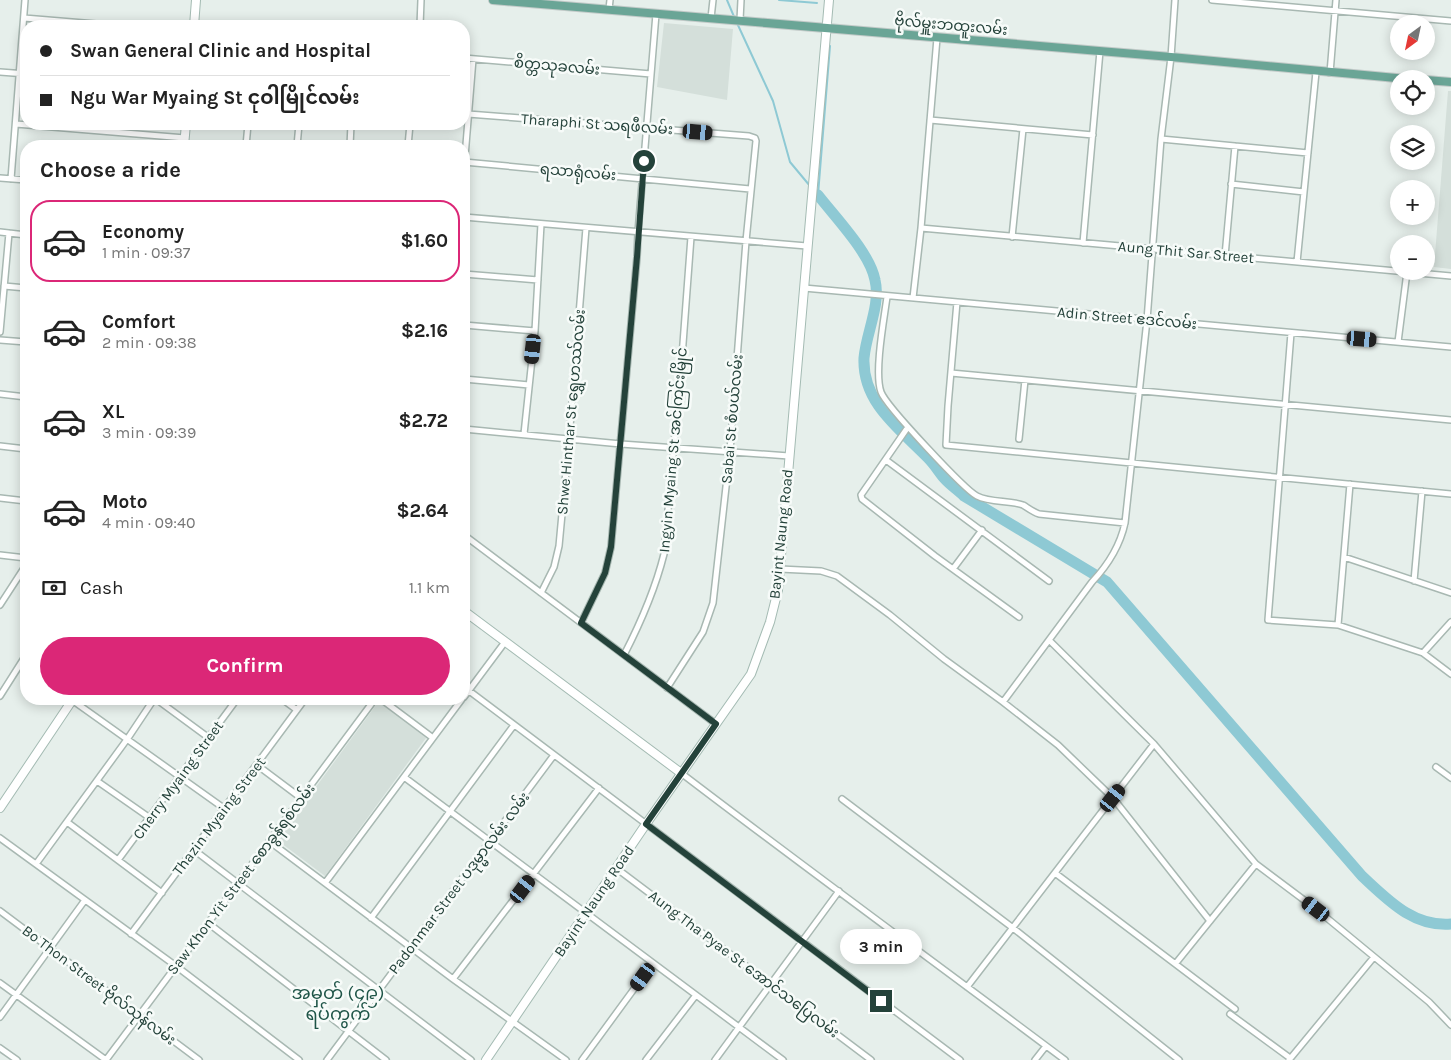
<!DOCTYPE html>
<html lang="en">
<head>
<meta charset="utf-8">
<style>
	:root { --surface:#fff; --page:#f2f2f2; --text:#222; --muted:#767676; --line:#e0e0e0; --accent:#db2777 }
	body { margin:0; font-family:Karla,"Noto Sans Myanmar",sans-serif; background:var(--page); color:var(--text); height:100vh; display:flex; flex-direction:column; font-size:19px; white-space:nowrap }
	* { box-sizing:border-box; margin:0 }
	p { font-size:16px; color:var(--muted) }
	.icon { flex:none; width:28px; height:28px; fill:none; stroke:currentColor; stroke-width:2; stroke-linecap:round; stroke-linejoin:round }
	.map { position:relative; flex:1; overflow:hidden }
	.side { position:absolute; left:20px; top:140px; width:450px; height:565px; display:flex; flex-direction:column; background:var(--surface); border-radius:20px; box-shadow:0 2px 12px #0003 }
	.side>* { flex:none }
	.banner { position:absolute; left:20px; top:20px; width:450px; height:110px; border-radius:20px; box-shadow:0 2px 12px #0003; display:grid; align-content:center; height:110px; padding:0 20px; background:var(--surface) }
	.needle { width:32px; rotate:213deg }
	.tools { position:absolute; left:1390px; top:15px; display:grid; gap:10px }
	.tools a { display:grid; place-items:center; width:45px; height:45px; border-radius:50%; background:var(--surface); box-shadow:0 2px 12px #0003; font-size:25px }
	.end { position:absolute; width:22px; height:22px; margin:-11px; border:6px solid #24423a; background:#fff; box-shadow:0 0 0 2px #fff }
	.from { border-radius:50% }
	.bubble { position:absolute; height:35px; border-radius:18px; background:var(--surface); box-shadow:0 2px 12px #0003; font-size:16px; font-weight:700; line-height:35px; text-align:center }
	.car { position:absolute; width:15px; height:30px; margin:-15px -8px; border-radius:6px; box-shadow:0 0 4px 1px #0007; background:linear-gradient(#222 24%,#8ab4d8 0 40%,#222 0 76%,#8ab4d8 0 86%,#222 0) }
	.banner b { display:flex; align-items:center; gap:18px; height:48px; font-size:19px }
	.banner b+b { border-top:1px solid var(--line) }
	.banner i { width:12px; height:12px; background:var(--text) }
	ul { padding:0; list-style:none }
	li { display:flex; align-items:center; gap:15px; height:82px; margin:0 10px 8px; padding:0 10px; border:2px solid transparent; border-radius:20px }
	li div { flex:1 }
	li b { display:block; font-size:19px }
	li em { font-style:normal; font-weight:700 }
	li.on { border-color:var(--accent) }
	li>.icon { width:45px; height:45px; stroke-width:1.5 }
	h2 { padding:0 20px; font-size:22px; line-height:60px }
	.pay { display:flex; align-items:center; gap:12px; height:55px; padding:0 20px; font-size:19px }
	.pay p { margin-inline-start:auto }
	.primary-button { display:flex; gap:10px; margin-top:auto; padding:10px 20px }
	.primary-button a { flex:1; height:58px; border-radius:30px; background:var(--accent); color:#fff; font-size:20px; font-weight:700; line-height:58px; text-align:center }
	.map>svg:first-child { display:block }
</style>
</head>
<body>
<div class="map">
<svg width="1451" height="1060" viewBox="0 0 1451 1060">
	<rect width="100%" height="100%" fill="#e6efeb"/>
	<path fill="#d4dfda" d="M664,23L733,29L727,100L657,87Z
		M1448,91H1451V269L1434,267Z
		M379,701L426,738L325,876L277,840Z"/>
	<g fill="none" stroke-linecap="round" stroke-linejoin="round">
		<path stroke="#8ec9d4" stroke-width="2" d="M727,0L735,19
			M779,0L817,3
			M737,23L773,101L790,162L810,186
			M818,195L830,46"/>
		<path stroke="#8ec9d4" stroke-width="11" d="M818,195C835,217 870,253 875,280C881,305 866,333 864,358C862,403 900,429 928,458C934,464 939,472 944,478C950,485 958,490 964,496L1107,582L1362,876C1388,900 1413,927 1451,924"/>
		<g stroke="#a8b8b2" stroke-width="8">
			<path id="street" d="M1212,0L1451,21
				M609,9L610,0
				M24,18L120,26
				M711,18L713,0
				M740,20L741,0
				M420,26L421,0
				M464,58L651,74
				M0,72L26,74
				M1330,73L1336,0
				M468,114L749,136L755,138L756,141L746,241L730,451L713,603L703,632L667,688
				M930,120L1093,135
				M16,124L185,138
				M1161,139L1308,153
				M246,146L248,124
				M297,146L299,124
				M350,146L351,124
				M408,146L410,124
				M464,162L750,189
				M464,169L473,59
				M0,178L26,180
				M11,179L25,0
				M1231,184L1304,192
				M464,217L807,246
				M921,228L1451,276
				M0,232L26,235
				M1012,237L1023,129
				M1083,243L1100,51
				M1225,256L1235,146
				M1297,262L1316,72
				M464,274L538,280
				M4,286L26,288
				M804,288L1451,347
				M887,297C884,319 874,373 881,392C886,406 965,490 977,496C991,503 1009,500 1023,505C1028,508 1033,512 1039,514L1125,523
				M913,298L921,228L937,38
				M957,302L948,406L946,445L1451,494
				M464,325L535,331
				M0,332L9,233
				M1291,333L1268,620L1338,625L1423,653L1451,674
				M0,340L26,342
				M1398,342L1407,272
				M951,373L1451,420
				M464,379L529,385
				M0,394L26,397
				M908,427L861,495L862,499L935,556L1019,617
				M464,429L621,444L789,456
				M524,434L535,331L541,224
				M1019,439L1025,380
				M0,446L26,449
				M886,460L1049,581
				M0,498L26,501
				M464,535L716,724
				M0,555L26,558
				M1344,557L1451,593
				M780,569L821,571L837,576L890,615L944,659L1003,702L1058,745L1113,798L1210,921
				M953,569L982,530
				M1414,581L1422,491
				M541,593L554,567L559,546L569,439L586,228
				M0,605L26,565
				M581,623L605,573L611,547L637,257L638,232L656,14
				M1338,625L1350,484
				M1049,640L1154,744L1256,864L1316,909L1429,1002L1451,1025
				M1423,653L1451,622
				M624,655C641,622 655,590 664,554L682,357L691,237
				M464,687L960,1060
				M0,696L26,655
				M464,697L505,642
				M156,699L209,738
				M282,699L297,710
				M381,699L433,738
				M72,700L225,809
				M1003,702L1092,582C1108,565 1120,546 1125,523L1147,320L1161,139L1171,57L1175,0
				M257,765L301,798
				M1436,767L1451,778
				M681,773C808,870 937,964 1065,1060
				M404,777L783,1060
				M97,781L150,818
				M842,799L1013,928L1179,1060
				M67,822L162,893
				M0,838L176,966L299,1060
				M269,841L453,979L566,1060
				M194,850L471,1060
				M118,860L237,699
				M36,864L128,738L154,699
				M616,868L871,1060
				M1055,873L1235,1009
				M325,883L462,699
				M0,911L199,1060
				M371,918L514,725
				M208,923L386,1060
				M131,934L305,699
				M1176,963L1256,864
				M453,979L599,788
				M0,983L106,1060
				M967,987L1154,744
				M1230,1014L1290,1058
				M0,1017L85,900
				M0,1048L17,1060
				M106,1060L375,699
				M327,1060L554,755
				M582,1060L653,963
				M646,1060L696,995
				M715,1060L839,891
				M1035,1060L1046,1046
				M1289,1060L1374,957"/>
		</g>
		<g stroke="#a4bbb3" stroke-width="10">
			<path id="secondary" d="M194,26L196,0
				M184,146L186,124
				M464,611L681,773
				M0,808L73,699
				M486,1060L646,824L751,674L770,622L778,590L829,0"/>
		</g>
		<g stroke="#c2cac8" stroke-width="10">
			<path id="primary" d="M493,0L1171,57L1407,79
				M1426,80L1451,82"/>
		</g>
		<use href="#street" stroke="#fff" stroke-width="5"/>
		<use href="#secondary" stroke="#fff" stroke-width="8"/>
		<use href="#primary" stroke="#6aa596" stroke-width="8"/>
	</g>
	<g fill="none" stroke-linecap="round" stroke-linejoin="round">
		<path stroke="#24423a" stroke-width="6" d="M644,161L637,257L611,547L605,573L581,623L716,724L646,824L881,1001"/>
	</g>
	<g text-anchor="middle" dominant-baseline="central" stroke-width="5" stroke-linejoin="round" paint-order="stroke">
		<g font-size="15" fill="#24423a" stroke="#f7fbf9">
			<text transform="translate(951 25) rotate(5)">ဗိုလ်မှူးဘထူးလမ်း</text>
			<text transform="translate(557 66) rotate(5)">စိတ္တသုခလမ်း</text>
			<text transform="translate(597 124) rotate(4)">Tharaphi St သရဖီလမ်း</text>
			<text transform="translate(578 172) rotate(5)">ရသာရုံလမ်း</text>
			<text transform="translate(1186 252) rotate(5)">Aung Thit Sar Street</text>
			<text transform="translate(1127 318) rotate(5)">Adin Street ဧဒင်လမ်း</text>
			<text transform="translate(571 412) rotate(-85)">Shwe Hinthar St ရွှေဟဿ်လမ်း</text>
			<text transform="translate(732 419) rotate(-85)">Sabai St စံပယ်လမ်း</text>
			<text transform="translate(673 450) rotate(-85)">Ingyin Myaing St အင်ကြင်းမြိုင်</text>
			<text transform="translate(781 534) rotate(-84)">Bayint Naung Road</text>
			<text transform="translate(178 780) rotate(-54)">Cherry Myaing Street</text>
			<text transform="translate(219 816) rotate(-53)">Thazin Myaing Street</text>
			<text transform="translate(241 879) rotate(-53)">Saw Khon Yit Street စောခွန်ရစ်လမ်း</text>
			<text transform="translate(459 883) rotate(-53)">Padonmar Street ပဒုမ္မာလမ်း လမ်း</text>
			<text transform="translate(594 901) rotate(-56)">Bayint Naung Road</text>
			<text transform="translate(744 964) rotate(37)">Aung Tha Pyae St အောင်သပြေလမ်း</text>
			<text transform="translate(99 985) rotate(37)">Bo Thon Street ဗိုလ်သုန်လမ်း</text>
		</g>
		<g font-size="18" fill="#1f5548" stroke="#f7fbf9">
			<text x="338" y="993">အမှတ် (၄၉)<tspan x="338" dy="21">ရပ်ကွက်</tspan></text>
		</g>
	</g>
</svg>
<div class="tools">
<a><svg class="needle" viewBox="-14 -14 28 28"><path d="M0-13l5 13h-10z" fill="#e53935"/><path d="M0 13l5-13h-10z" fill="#767676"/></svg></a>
<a><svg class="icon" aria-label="locate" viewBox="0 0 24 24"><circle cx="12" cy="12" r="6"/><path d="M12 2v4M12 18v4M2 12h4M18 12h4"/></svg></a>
<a><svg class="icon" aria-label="layers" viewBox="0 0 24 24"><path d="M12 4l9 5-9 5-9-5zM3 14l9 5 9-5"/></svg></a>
<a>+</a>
<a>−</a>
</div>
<i class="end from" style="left:644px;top:161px"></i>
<i class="end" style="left:881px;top:1001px"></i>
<div class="bubble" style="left:840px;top:929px;width:82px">3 min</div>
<i class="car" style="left:698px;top:132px;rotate:95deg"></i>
<i class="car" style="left:1362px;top:339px;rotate:95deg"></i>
<i class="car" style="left:533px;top:349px;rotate:186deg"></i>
<i class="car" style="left:1113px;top:798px;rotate:38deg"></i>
<i class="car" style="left:523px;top:889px;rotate:37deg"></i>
<i class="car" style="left:1316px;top:909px;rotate:307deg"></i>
<i class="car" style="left:643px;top:977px;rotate:216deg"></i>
<div class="banner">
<b><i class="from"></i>Swan General Clinic and Hospital</b>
<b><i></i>Ngu War Myaing St ငုဝါမြိုင်လမ်း</b>
</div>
<section class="side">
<h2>Choose a ride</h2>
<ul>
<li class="on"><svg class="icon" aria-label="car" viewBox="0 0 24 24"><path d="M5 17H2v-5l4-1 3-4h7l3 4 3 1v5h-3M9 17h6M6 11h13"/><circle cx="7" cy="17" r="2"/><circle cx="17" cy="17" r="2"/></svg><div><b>Economy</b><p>1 min · 09:37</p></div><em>$1.60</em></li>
<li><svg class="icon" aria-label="car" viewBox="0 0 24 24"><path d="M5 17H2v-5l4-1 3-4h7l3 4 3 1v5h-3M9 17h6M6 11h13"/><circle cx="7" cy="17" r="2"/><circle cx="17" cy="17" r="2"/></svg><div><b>Comfort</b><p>2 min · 09:38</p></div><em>$2.16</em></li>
<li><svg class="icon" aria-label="car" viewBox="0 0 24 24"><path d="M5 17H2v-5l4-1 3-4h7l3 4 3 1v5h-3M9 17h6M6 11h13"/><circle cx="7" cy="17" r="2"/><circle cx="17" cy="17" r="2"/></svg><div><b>XL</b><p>3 min · 09:39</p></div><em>$2.72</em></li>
<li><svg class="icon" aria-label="car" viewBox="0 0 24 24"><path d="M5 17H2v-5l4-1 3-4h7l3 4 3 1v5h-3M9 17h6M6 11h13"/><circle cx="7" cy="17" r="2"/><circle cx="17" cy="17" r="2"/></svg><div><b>Moto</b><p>4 min · 09:40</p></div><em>$2.64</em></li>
</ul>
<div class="pay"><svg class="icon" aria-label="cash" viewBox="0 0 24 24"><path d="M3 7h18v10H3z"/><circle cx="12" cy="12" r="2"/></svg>Cash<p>1.1 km</p></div>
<div class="primary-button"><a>Confirm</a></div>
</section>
</div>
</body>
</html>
